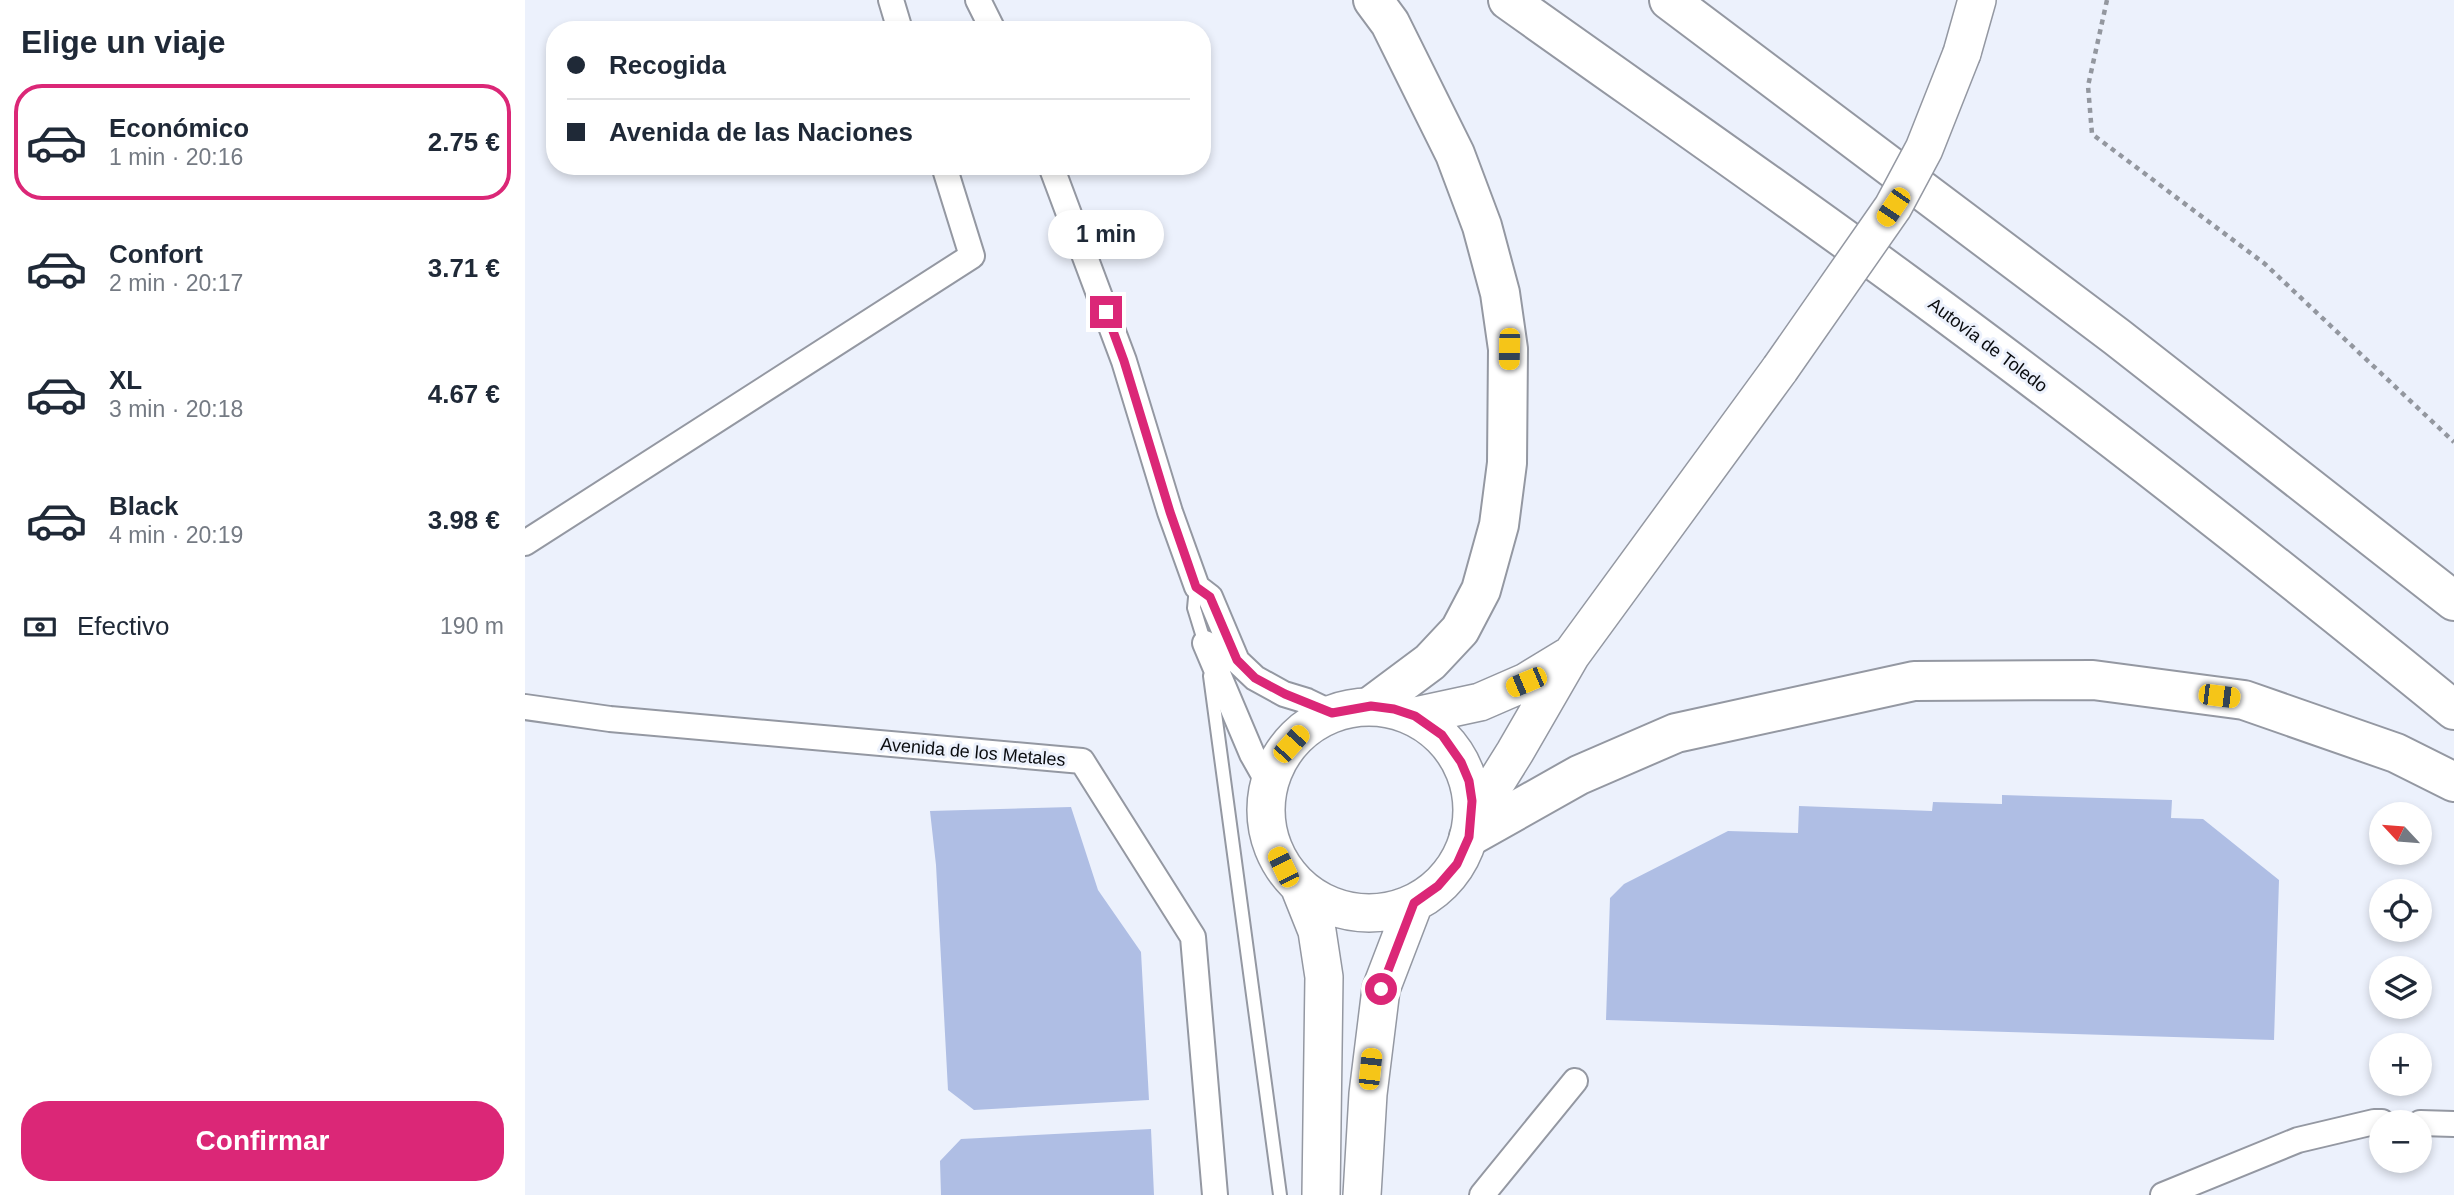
<!DOCTYPE html>
<html lang="es">
<head>
<meta charset="utf-8">
<style>
	:root { --surface:#fff; --page:#f6f6f7; --text:#1f2937; --muted:#747a83; --line:#e0e1e3; --accent:#db2777 }
	body { margin:0; font-family:Arial,sans-serif; background:var(--page); color:var(--text); height:100vh; display:flex; flex-direction:column; font-size:26px; white-space:nowrap }
	* { box-sizing:border-box; margin:0 }
	p { font-size:23px; color:var(--muted) }
	.icon { flex:none; width:38px; height:38px; fill:none; stroke:currentColor; stroke-width:2; stroke-linecap:round; stroke-linejoin:round }
	.map { position:relative; flex:1; overflow:hidden }
	.panel { display:flex; flex-direction:column; background:var(--surface); width:525px }
	.panel>* { flex:none }
	.guide { position:absolute; left:21px; top:21px; width:665px; height:154px; border-radius:28px; box-shadow:0 4px 10px #0003; display:grid; align-content:center; height:154px; padding:0 21px; background:var(--surface) }
	.needle { width:46px; rotate:296deg }
	.buttons { position:absolute; left:1844px; top:802px; display:grid; gap:14px }
	.buttons a { display:grid; place-items:center; width:63px; height:63px; border-radius:50%; background:var(--surface); box-shadow:0 4px 10px #0003; font-size:35px }
	.end { position:absolute; width:32px; height:32px; margin:-16px; border:9px solid #db2777; background:#fff; box-shadow:0 0 0 4px #fff }
	.from { border-radius:50% }
	.bubble { position:absolute; height:49px; border-radius:24px; background:var(--surface); box-shadow:0 4px 10px #0003; font-size:23px; font-weight:600; line-height:49px; text-align:center }
	.car { position:absolute; width:21px; height:42px; margin:-21px -10px; border-radius:9px; box-shadow:0 0 5px 2px #0007; background:linear-gradient(#f5c518 24%,#345 0 40%,#f5c518 0 76%,#345 0 86%,#f5c518 0) }
	.guide b { display:flex; align-items:center; gap:24px; height:66px; font-size:26px }
	.guide b+b { border-top:2px solid var(--line) }
	.guide i { width:18px; height:18px; background:var(--text) }
	ul { padding:0; list-style:none }
	li { display:flex; align-items:center; gap:21px; height:116px; margin:0 14px 10px; padding:0 7px; border:4px solid transparent; border-radius:28px }
	li div { flex:1 }
	li b { display:block; font-size:26px }
	li em { font-style:normal; font-weight:600 }
	li.on { border-color:var(--accent) }
	li>.icon { width:63px; height:63px; stroke-width:1.5 }
	h2 { padding:0 21px; font-size:32px; line-height:84px }
	.pay { display:flex; align-items:center; gap:18px; height:77px; padding:0 21px; font-size:26px }
	.pay p { margin-inline-start:auto }
	.button { display:flex; gap:14px; margin-top:auto; padding:14px 21px }
	.button a { flex:1; height:80px; border-radius:28px; background:var(--accent); color:#fff; font-size:28px; font-weight:600; line-height:80px; text-align:center }
	main { display:flex; flex:1; min-height:0 }
	.map>svg:first-child { display:block }
</style>
</head>
<body>
<main>
<section class="panel">
<h2>Elige un viaje</h2>
<ul>
<li class="on"><svg class="icon" aria-label="car" viewBox="0 0 24 24"><path d="M5 17H2v-5l4-1 3-4h7l3 4 3 1v5h-3M9 17h6M6 11h13"/><circle cx="7" cy="17" r="2"/><circle cx="17" cy="17" r="2"/></svg><div><b>Económico</b><p>1 min · 20:16</p></div><em>2.75 €</em></li>
<li><svg class="icon" aria-label="car" viewBox="0 0 24 24"><path d="M5 17H2v-5l4-1 3-4h7l3 4 3 1v5h-3M9 17h6M6 11h13"/><circle cx="7" cy="17" r="2"/><circle cx="17" cy="17" r="2"/></svg><div><b>Confort</b><p>2 min · 20:17</p></div><em>3.71 €</em></li>
<li><svg class="icon" aria-label="car" viewBox="0 0 24 24"><path d="M5 17H2v-5l4-1 3-4h7l3 4 3 1v5h-3M9 17h6M6 11h13"/><circle cx="7" cy="17" r="2"/><circle cx="17" cy="17" r="2"/></svg><div><b>XL</b><p>3 min · 20:18</p></div><em>4.67 €</em></li>
<li><svg class="icon" aria-label="car" viewBox="0 0 24 24"><path d="M5 17H2v-5l4-1 3-4h7l3 4 3 1v5h-3M9 17h6M6 11h13"/><circle cx="7" cy="17" r="2"/><circle cx="17" cy="17" r="2"/></svg><div><b>Black</b><p>4 min · 20:19</p></div><em>3.98 €</em></li>
</ul>
<div class="pay"><svg class="icon" aria-label="cash" viewBox="0 0 24 24"><path d="M3 7h18v10H3z"/><circle cx="12" cy="12" r="2"/></svg>Efectivo<p>190 m</p></div>
<div class="button"><a>Confirmar</a></div>
</section>
<div class="map">
<svg width="1929" height="1195" viewBox="0 0 1929 1195">
	<rect width="100%" height="100%" fill="#ecf1fc"/>
	<path fill="#afbee4" d="M1477,795L1647,800L1646,818L1678,819L1754,880L1749,1040L1081,1020L1085,898L1099,884L1203,831L1273,833L1274,806L1407,811L1408,802L1477,804Z
		M546,807L573,890L616,952L624,1100L449,1110L423,1090L411,865L405,811Z
		M626,1129L629,1195H416L415,1161L436,1139Z"/>
	<g fill="none" stroke-linecap="round" stroke-linejoin="round">
		<g stroke="#9498a2" stroke-width="16">
			<path id="service" d="M671,587L669,608L681,647
				M685,676L755,1195"/>
		</g>
		<g stroke="#9498a2" stroke-width="28">
			<path id="minor" d="M366,0L375,30
				M453,0L468,30
				M526,166L599,361L645,512L672,587L685,597L712,661L730,678L759,694L782,701L807,713
				M0,543L447,256L419,166
				M680,643L727,754L744,784
				M0,707L85,719L557,761L668,937L690,1195
				M1895,1123L1929,1124
				M957,1195L1050,1081
				M1638,1195L1773,1140L1849,1122H1857"/>
		</g>
		<g stroke="#9498a2" stroke-width="40">
			<path id="primary" d="M1437,53L1452,0
				M741 810a103 103 0 1 1 206 0a103 103 0 1 1-206 0Z
				M890,716L955,702L1001,682L1042,657
				M947,821L990,752L1046,655L1255,369
				M774,886L792,931L799,977L796,1195
				M837,1195L843,1094L856,989L889,903"/>
		</g>
		<g stroke="#9498a2" stroke-width="42">
			<path id="motorway" d="M983,0C1115,94 1249,187 1380,283C1567,420 1749,563 1929,710
				M1144,0L1592,337L1929,601
				M846,706L905,662L935,630L956,590L974,525L982,463L983,349L975,293L957,226L930,154L865,23L848,0
				M944,837L1054,775L1151,733L1389,681L1568,680L1719,700L1871,753L1929,782"/>
		</g>
		<path stroke="#93979f" stroke-width="4.5" stroke-dasharray="5 5" stroke-linecap="butt" d="M1582,0L1563,86L1567,134L1740,264L1929,442"/>
		<use href="#service" stroke="#fff" stroke-width="12"/>
		<use href="#minor" stroke="#fff" stroke-width="24"/>
		<use href="#primary" stroke="#fff" stroke-width="37"/>
		<use href="#motorway" stroke="#fff" stroke-width="38"/>
		<g stroke="#9498a2" stroke-width="40" stroke-linecap="butt">
			<path id="primary-bridge" d="M1255,369L1368,207L1399,149L1437,53"/>
		</g>
		<use href="#primary-bridge" stroke="#fff" stroke-width="37"/>
	</g>
	<g fill="none" stroke-linecap="round" stroke-linejoin="round">
		<path stroke="#db2777" stroke-width="9" d="M581,312L599,361L645,512L671,587L685,597L712,660L730,678L760,694L807,713L846,706L869,709L890,716L917,735L936,762L944,781L947,801L944,837L932,864L913,886L889,903L856,989"/>
	</g>
	<g text-anchor="middle" dominant-baseline="central" stroke-width="6" stroke-linejoin="round" paint-order="stroke">
		<g font-size="18" fill="#0a0c0f" stroke="#ecf1fc">
			<text transform="translate(1463 345) rotate(37)">Autovía de Toledo</text>
			<text transform="translate(448 752) rotate(5)">Avenida de los Metales</text>
		</g>
	</g>
</svg>
<div class="buttons">
<a><svg class="needle" viewBox="-14 -14 28 28"><path d="M0-13l5 13h-10z" fill="#e53935"/><path d="M0 13l5-13h-10z" fill="#747a83"/></svg></a>
<a><svg class="icon" aria-label="locate" viewBox="0 0 24 24"><circle cx="12" cy="12" r="6"/><path d="M12 2v4M12 18v4M2 12h4M18 12h4"/></svg></a>
<a><svg class="icon" aria-label="layers" viewBox="0 0 24 24"><path d="M12 4l9 5-9 5-9-5zM3 14l9 5 9-5"/></svg></a>
<a>+</a>
<a>−</a>
</div>
<i class="end from" style="left:856px;top:989px"></i>
<i class="end" style="left:581px;top:312px"></i>
<div class="bubble" style="left:523px;top:210px;width:116px">1 min</div>
<i class="car" style="left:1368px;top:207px;rotate:214deg"></i>
<i class="car" style="left:984px;top:349px;rotate:181deg"></i>
<i class="car" style="left:1001px;top:682px;rotate:247deg"></i>
<i class="car" style="left:1694px;top:696px;rotate:97deg"></i>
<i class="car" style="left:766px;top:744px;rotate:42deg"></i>
<i class="car" style="left:758px;top:867px;rotate:334deg"></i>
<i class="car" style="left:845px;top:1069px;rotate:6deg"></i>
<div class="guide">
<b><i class="from"></i>Recogida</b>
<b><i></i>Avenida de las Naciones</b>
</div>
</div>
</main>
</body>
</html>
